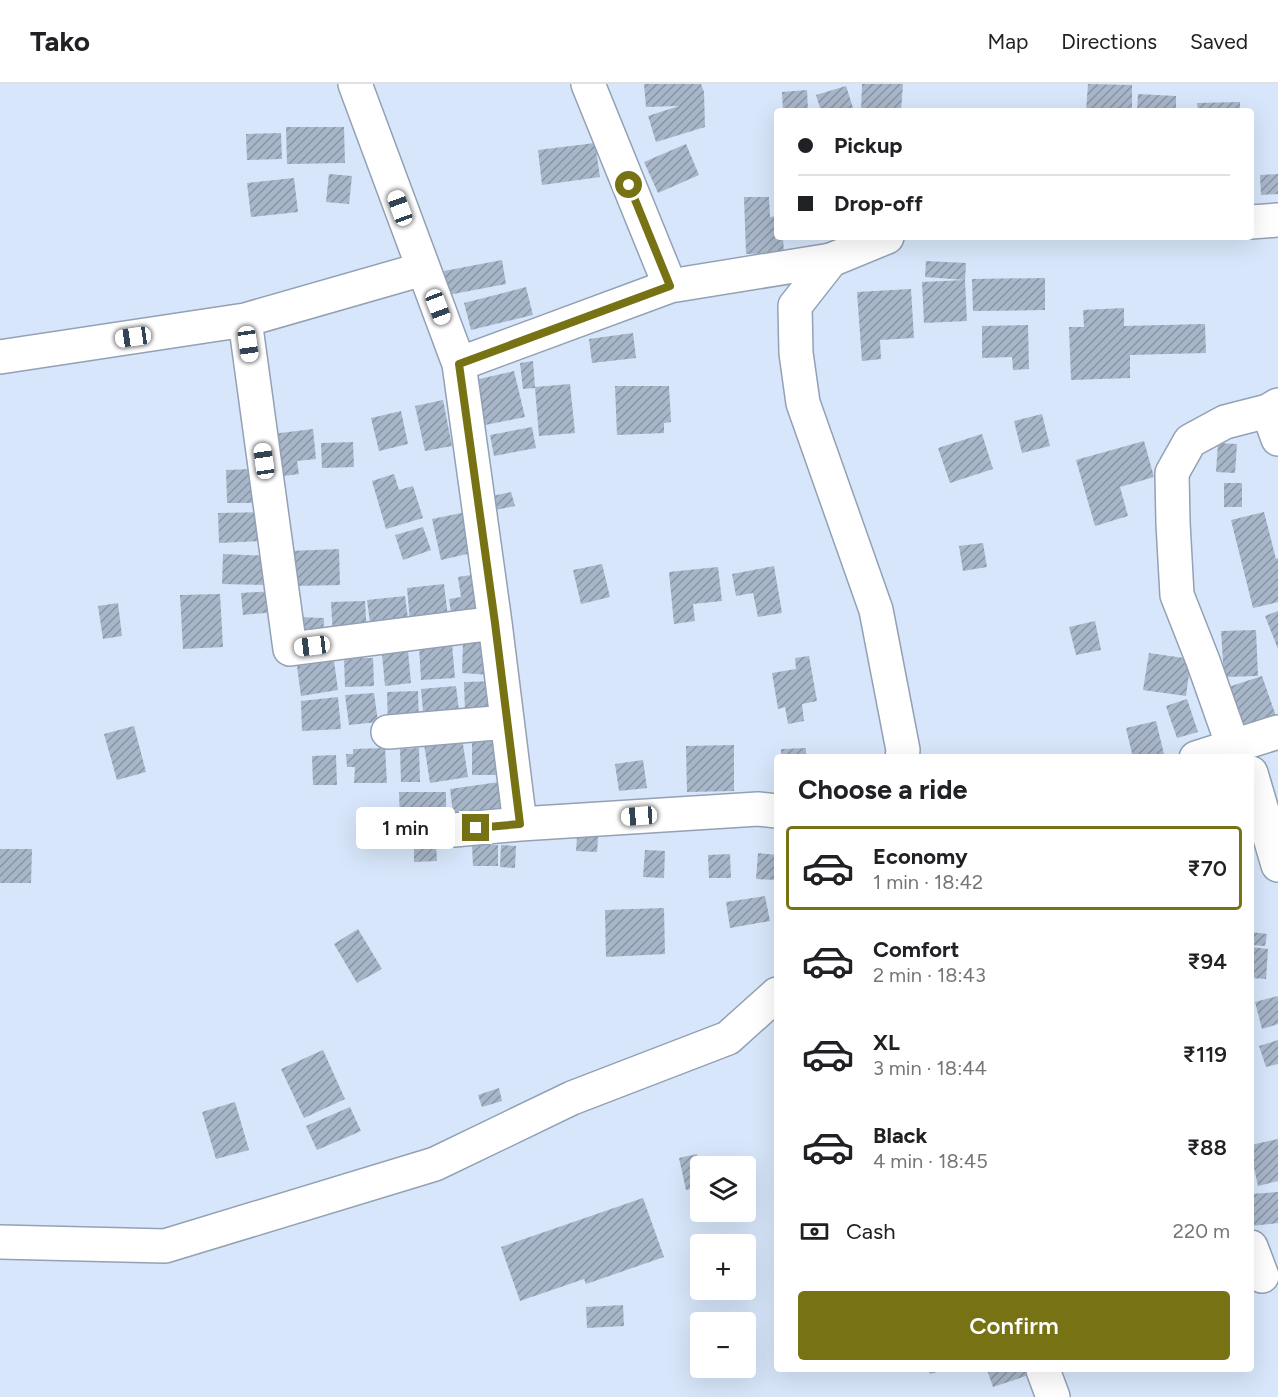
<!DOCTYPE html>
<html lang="en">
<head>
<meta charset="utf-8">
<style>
	:root { --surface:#fff; --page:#f6f6f6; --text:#202124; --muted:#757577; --line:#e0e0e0; --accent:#777214 }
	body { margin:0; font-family:Figtree,sans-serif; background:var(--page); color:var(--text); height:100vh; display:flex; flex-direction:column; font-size:22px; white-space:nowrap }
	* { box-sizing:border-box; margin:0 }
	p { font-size:20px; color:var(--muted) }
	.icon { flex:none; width:33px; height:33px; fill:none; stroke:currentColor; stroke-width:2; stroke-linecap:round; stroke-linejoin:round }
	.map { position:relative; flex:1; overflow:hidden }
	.details { position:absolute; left:774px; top:670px; width:480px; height:618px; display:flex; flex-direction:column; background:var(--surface); border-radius:6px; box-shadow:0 6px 24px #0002 }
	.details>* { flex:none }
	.hud { position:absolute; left:774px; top:24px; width:480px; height:132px; border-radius:6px; box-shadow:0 6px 24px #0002; display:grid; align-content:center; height:132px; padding:0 24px; background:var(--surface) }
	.tools { position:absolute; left:690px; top:1072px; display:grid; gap:12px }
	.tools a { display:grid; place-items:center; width:66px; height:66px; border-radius:6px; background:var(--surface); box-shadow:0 6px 24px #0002; font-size:30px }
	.end { position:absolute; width:27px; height:27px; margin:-14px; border:8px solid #777214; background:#fff; box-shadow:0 0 0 3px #fff }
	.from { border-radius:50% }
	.bubble { position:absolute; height:42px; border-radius:6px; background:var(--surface); box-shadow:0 6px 24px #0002; font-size:20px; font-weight:600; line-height:42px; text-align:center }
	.car { position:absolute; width:18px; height:36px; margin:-18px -9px; border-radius:8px; box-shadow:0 0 4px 2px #0007; background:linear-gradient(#fff 24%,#345 0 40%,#fff 0 76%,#345 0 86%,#fff 0) }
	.hud b { display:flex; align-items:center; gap:21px; height:57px; font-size:22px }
	.hud b+b { border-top:2px solid var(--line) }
	.hud i { width:15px; height:15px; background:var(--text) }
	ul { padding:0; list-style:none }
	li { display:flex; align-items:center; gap:18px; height:84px; margin:0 12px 9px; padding:0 12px; border:3px solid transparent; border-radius:6px }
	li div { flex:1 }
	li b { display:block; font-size:22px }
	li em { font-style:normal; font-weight:600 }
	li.on { border-color:var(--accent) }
	li>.icon { width:54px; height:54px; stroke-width:1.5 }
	h2 { padding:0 24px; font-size:27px; line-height:72px }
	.pay { display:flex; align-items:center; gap:15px; height:66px; padding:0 24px; font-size:22px }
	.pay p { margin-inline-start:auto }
	.cta { display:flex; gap:12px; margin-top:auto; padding:12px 24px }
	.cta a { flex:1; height:69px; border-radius:6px; background:var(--accent); color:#fff; font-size:24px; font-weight:600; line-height:69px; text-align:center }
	header { display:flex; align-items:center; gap:36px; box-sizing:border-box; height:84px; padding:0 30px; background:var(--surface); border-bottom:2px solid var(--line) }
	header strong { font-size:28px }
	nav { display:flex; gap:33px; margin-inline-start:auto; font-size:21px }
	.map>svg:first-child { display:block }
</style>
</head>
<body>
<header>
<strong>Tako</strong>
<nav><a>Map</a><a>Directions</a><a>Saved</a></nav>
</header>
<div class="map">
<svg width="1278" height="1313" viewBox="0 0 1278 1313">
	<defs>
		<pattern id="building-hatch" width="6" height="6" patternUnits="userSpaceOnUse" patternTransform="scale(1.5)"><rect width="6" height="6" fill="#a8b6c9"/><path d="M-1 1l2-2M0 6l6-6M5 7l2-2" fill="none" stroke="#8994a4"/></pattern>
	</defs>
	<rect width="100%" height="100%" fill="#d7e6fa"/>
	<path fill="url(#building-hatch)" d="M644,0H701L704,8L705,43L656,58L648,32L679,22L646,23Z
		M862,0H903L901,27H861Z
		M1088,0L1132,1V27H1086Z
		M846,2L854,27H821L816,11Z
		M807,6L808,27H783L782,8Z
		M1138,10L1176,12V27H1137Z
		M1240,18V27H1198L1197,19Z
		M286,43H344L345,79L287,80Z
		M281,49L282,75L247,76L246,50Z
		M595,59L600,93L542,101L538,66Z
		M686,60L699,91L658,109L644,78Z
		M329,90L352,92L349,120L326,118Z
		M1278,90V110L1261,111L1260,91Z
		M294,94L298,128L251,133L247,99Z
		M744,113H769L770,133L777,132V153H783L784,169L746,170Z
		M502,176L506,200L448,211L444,187Z
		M926,177L966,179L965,196L925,193Z
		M1045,194V226L973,227L972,195Z
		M965,196L967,237L924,239L922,198Z
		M526,203L533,231L471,246L464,219Z
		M911,205L914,254L880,256L881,275L862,277L857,208Z
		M1124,224V242L1205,240L1206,269L1130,271V294L1071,296L1069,243H1084L1083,226Z
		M1028,241L1029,285L1013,286L1012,273L982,274V242Z
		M633,249L636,274L592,279L589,255Z
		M533,277L535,303L570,300L575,349L539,352L535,304L523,305L520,279Z
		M514,287L525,333L485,341L475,296Z
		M615,302H669L671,338L664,339V349L617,351Z
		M443,316L452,362L425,367L415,322Z
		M401,327L408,360L379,367L371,334Z
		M1042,330L1050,362L1022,369L1014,337Z
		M532,343L536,364L494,372L490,351Z
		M313,345L316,375L297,377L299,390L276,393L272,350Z
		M982,350L993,385L950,399L938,364Z
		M1144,357L1154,393L1120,403L1128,432L1095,442L1076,376Z
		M353,358L354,383L322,384L321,359Z
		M1218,359L1237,360L1235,389L1216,388Z
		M251,385L252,419H227L226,386Z
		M394,390L399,406L413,402L423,434L386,445L372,397Z
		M1224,399H1242V423H1224Z
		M511,408L515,422L495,426L492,412Z
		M471,427L480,467L441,476L432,435Z
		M263,428L264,457L219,459L218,429Z
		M1264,428L1276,475L1278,474V518L1253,524L1231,436Z
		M423,443L431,466L403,476L395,451Z
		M983,459L987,483L963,487L959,462Z
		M339,465L340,501L291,502L290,467Z
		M223,470L271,472L270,501L222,500Z
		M602,480L610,513L581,520L573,486Z
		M774,482L782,529L758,533L753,509L736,512L732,490Z
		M718,483L722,517L693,520L695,537L674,540L669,488Z
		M484,489L491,535L453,541L449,515L461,513L458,493Z
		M444,500L448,533L410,537L407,504Z
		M275,507L276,528L243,531L241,509Z
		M220,510L223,563L183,565L180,511Z
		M405,512L409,542L371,547L367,516Z
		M365,517L367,551L333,553L331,518Z
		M118,519L122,552L103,555L98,522Z
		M1278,527V565L1265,532Z
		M296,533L324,534L323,555L295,554Z
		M1095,537L1101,566L1076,571L1069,543Z
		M1256,546L1258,592L1224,593L1221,547Z
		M463,556L493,557L491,591L462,589Z
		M452,560L455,594L421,596L419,562Z
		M408,567L411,599L385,602L382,570Z
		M1149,569L1191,575L1186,612L1143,606Z
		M809,572L817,617L802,620L804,637L788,640L785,623L778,625L772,589L796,585L795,574Z
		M344,574H373L374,602L345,603Z
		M334,577L338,606L301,612L297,582Z
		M1262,592L1278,638L1238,652L1222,605Z
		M497,597L498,630L465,631L464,598Z
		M456,602L460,635L424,638L421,605Z
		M418,607L419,640L388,641L387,608Z
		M374,609L378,638L349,641L345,611Z
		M338,613L341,645L302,647L301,617Z
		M1187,615L1198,648L1177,654L1166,622Z
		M1156,637L1164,670L1149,674H1133L1126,644Z
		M134,642L146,688L117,696L104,650Z
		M462,654L468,693L430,699L424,660Z
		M472,654H503V691H472Z
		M734,661V707L687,708L686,662Z
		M385,664L387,699H354L355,683H347L346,670H353V665Z
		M419,664L420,698H401L400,665Z
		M806,664V674H781V665Z
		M336,671L337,701H313L312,672Z
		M643,676L647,704L619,707L615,680Z
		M506,697L510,730L454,737L450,705Z
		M399,708H446V736H400Z
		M578,740L599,741L597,768L576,767Z
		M414,761H436L437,777L414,778Z
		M472,761H498V782H473Z
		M501,761L516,762L515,784L500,783Z
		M0,765H32L31,799H0Z
		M645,766L665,767L664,794L643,793Z
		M758,769L777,771V796L756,795Z
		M730,770L731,794H709L708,771Z
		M765,812L770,837L730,844L726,818Z
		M664,824L665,870L606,873L605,826Z
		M358,845L382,885L357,899L334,860Z
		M1251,848L1267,850L1265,862L1251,861Z
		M1251,863L1268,865L1266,895L1251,894Z
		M1278,912V940L1262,945L1255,918Z
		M1278,956V980L1266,983L1259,962Z
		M323,966L345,1015L304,1034L281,985Z
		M499,1004L502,1017L482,1023L478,1011Z
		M235,1018L249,1066L216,1075L202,1028Z
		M350,1023L361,1047L317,1066L306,1042Z
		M1278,1055V1097L1258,1102L1251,1070V1061Z
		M697,1070L700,1087V1103L686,1106L679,1074Z
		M1278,1108V1139L1251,1142V1110Z
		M643,1114L664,1173L586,1200L584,1195L520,1217L501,1163Z
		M746,1175L751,1190L746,1192Z
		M623,1221L624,1242L587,1244L586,1223Z
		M928,1286H943L930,1290Z
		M987,1286H1031L1032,1290L993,1303Z"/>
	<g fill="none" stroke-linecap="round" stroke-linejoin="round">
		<g stroke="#93a1b4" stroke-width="36">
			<path id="minor" d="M355,0L459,280
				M588,0L670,202
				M245,236L290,565L495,539
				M0,273L245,236L423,185
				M1268,327L1278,355
				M388,648L507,638
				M1233,662L1203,577L1177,511L1173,439L1172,389L1190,357L1225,338L1268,327L1278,321
				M1196,674L1278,648
				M1251,689L1278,781
				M520,740L495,539L459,280L670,202L831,176
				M454,746L520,740L758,725L777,727
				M1251,1163L1262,1192
				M1043,1286L1053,1313"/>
		</g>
		<g stroke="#93a1b4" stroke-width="36">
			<path id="major" d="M1251,138L1278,136
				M887,153L831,176L795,222L796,269L803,319L876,526L903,666L902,674
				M0,1158L165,1162L435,1080L572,1014L728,954L777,910"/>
		</g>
		<use href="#minor" stroke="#fff" stroke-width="33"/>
		<use href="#major" stroke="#fff" stroke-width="33"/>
	</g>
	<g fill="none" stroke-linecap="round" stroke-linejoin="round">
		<path stroke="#777214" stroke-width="8" d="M476,744L520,740L495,539L459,280L670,202L629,101"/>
	</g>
</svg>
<div class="tools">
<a><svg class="icon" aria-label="layers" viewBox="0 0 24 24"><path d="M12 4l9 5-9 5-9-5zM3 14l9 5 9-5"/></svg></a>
<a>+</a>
<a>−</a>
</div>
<i class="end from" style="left:629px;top:101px"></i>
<i class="end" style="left:476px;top:744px"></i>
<div class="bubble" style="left:356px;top:723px;width:99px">1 min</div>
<i class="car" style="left:400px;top:124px;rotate:340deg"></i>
<i class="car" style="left:438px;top:223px;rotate:159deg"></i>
<i class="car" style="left:133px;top:253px;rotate:262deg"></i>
<i class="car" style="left:248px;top:260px;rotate:172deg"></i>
<i class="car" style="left:264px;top:377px;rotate:352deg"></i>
<i class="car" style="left:312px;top:562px;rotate:263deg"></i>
<i class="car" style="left:639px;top:732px;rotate:266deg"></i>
<div class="hud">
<b><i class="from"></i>Pickup</b>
<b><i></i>Drop-off</b>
</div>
<section class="details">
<h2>Choose a ride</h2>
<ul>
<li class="on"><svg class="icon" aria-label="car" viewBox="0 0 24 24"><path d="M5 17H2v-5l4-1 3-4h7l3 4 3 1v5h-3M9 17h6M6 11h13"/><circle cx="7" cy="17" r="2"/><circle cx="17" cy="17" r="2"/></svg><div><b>Economy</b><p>1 min · 18:42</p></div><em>₹70</em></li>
<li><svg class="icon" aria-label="car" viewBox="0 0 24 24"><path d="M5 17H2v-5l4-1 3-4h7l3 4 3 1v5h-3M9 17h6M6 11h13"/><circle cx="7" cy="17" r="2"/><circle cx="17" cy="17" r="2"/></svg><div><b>Comfort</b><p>2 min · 18:43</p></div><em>₹94</em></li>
<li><svg class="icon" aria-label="car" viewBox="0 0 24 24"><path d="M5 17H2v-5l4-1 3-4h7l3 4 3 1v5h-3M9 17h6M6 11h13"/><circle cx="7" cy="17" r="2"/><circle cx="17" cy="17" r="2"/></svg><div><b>XL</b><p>3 min · 18:44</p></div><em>₹119</em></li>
<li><svg class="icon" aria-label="car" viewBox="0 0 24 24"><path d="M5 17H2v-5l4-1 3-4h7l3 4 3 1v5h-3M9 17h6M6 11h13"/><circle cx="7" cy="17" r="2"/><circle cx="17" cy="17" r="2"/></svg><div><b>Black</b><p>4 min · 18:45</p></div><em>₹88</em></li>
</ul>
<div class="pay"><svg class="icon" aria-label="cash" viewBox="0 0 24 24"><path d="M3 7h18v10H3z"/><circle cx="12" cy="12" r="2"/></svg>Cash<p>220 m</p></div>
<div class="cta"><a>Confirm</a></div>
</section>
</div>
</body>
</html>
